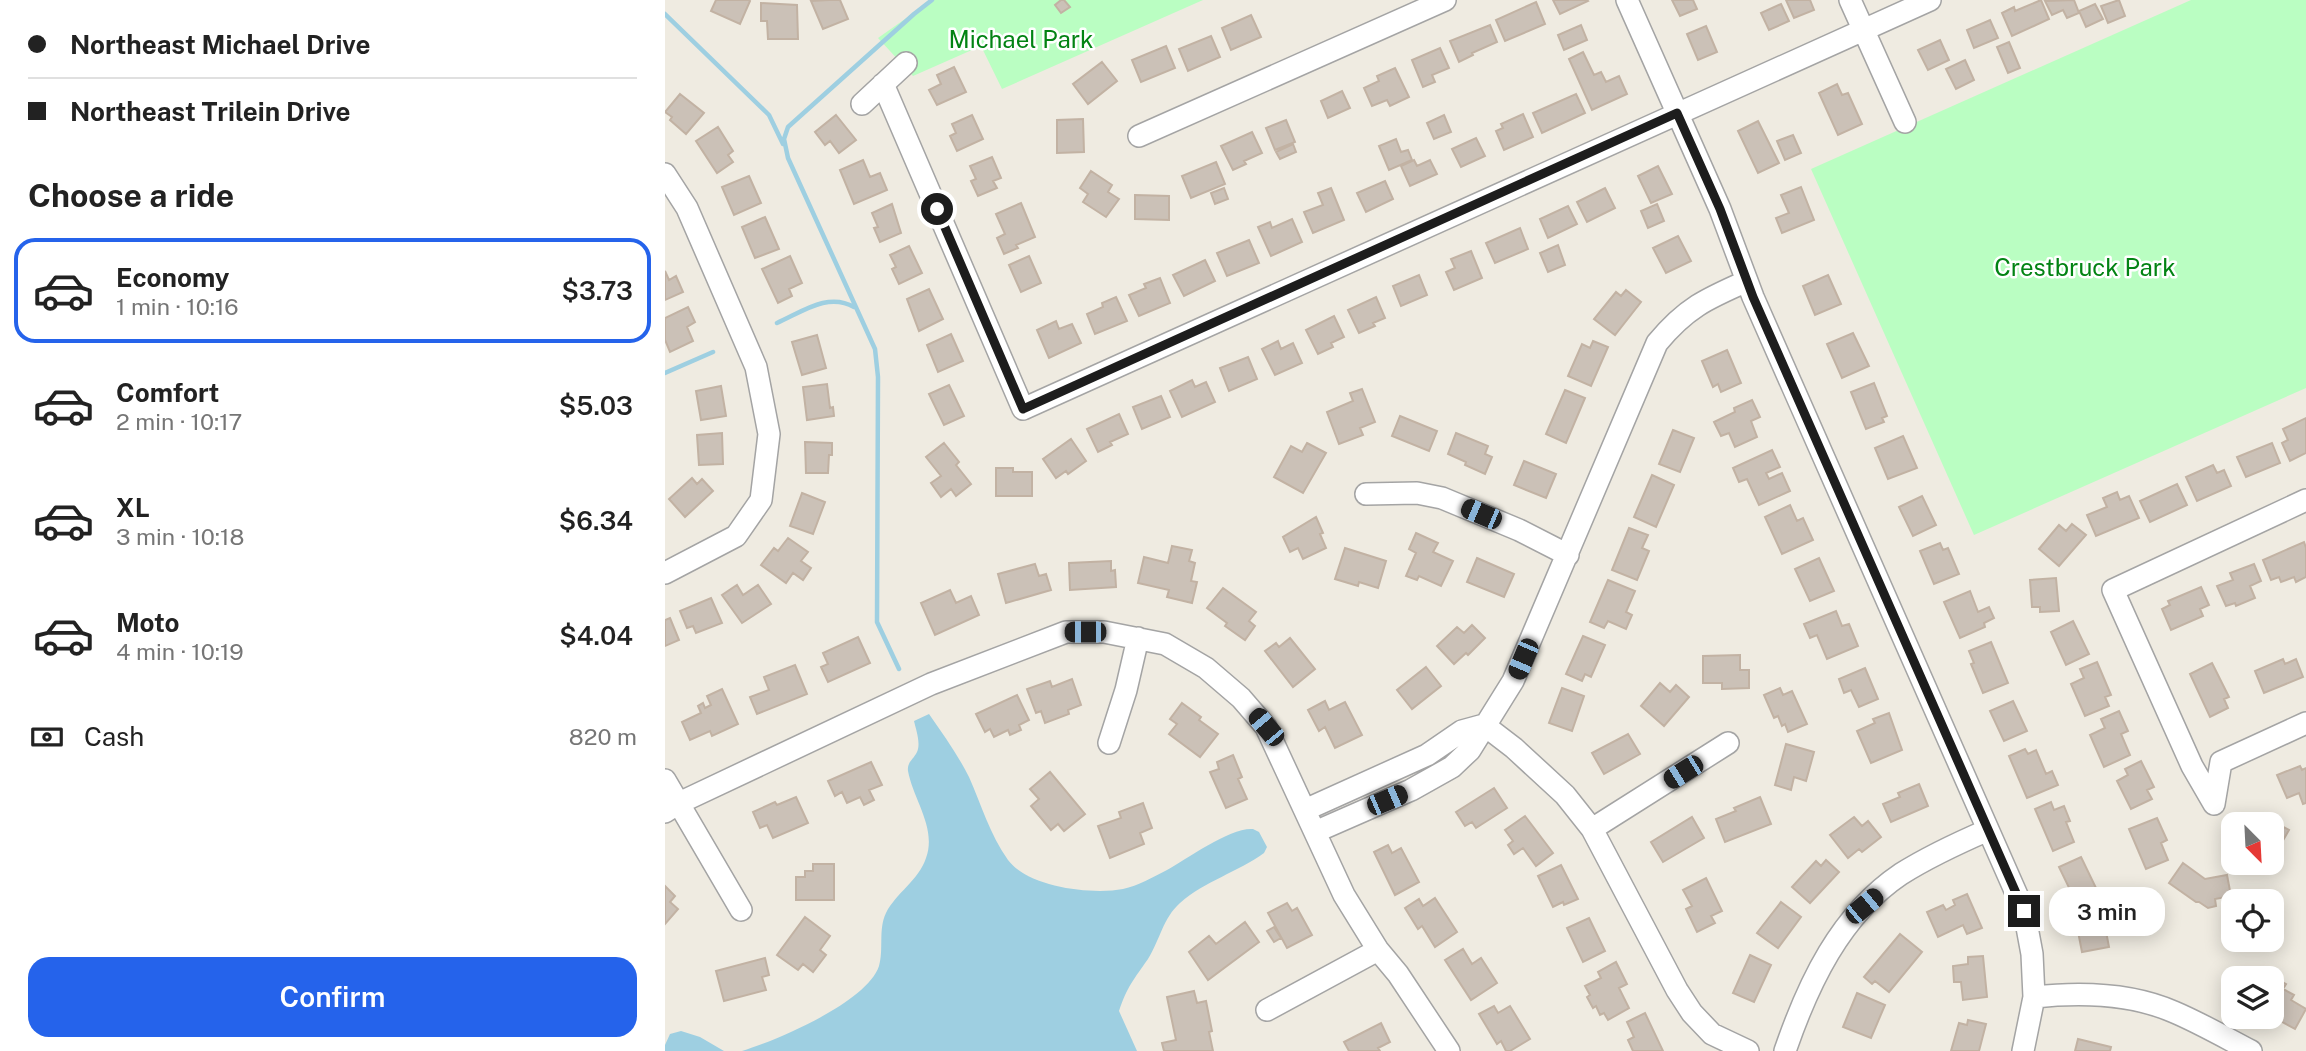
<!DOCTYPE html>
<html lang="en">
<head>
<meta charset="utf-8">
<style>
	:root { --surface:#fff; --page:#f6f6f6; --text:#222; --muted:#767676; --line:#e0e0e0; --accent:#2563eb }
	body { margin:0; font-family:"Public Sans",sans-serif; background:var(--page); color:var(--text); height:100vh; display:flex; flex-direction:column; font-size:26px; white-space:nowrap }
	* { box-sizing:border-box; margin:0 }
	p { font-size:23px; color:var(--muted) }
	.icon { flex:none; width:38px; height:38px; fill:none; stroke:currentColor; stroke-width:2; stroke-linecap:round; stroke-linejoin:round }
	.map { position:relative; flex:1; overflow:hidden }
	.panel { display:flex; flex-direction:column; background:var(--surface); width:665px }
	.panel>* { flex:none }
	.guide { display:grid; align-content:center; height:154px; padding:0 28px; background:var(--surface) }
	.needle { width:46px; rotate:156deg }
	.controls { position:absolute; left:1556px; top:812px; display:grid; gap:14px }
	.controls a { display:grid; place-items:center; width:63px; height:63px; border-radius:14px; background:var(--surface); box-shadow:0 4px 18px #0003; font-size:35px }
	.end { position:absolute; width:32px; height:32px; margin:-16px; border:9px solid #1d1d1d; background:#fff; box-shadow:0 0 0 4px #fff }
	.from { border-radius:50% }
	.bubble { position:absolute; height:49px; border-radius:21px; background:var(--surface); box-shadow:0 4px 18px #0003; font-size:23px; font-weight:600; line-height:49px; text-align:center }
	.car { position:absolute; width:21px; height:42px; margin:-21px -10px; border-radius:9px; box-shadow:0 0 5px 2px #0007; background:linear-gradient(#222 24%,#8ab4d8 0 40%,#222 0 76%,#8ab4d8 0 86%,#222 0) }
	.guide b { display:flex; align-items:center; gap:24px; height:66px; font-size:26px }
	.guide b+b { border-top:2px solid var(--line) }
	.guide i { width:18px; height:18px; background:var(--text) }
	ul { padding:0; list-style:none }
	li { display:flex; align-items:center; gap:21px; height:105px; margin:0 14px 10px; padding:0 14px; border:4px solid transparent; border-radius:21px }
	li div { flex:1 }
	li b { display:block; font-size:26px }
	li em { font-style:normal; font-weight:600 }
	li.active { border-color:var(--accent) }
	li>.icon { width:63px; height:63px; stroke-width:1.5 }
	h2 { padding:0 28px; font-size:32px; line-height:84px }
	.pay { display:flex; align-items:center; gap:18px; height:77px; padding:0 28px; font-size:26px }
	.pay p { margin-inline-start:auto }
	.action { display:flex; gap:14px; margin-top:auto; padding:14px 28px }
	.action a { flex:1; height:80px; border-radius:21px; background:var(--accent); color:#fff; font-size:28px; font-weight:600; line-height:80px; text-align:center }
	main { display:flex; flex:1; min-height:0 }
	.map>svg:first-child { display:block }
</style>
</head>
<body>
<main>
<section class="panel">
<div class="guide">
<b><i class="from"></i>Northeast Michael Drive</b>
<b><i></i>Northeast Trilein Drive</b>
</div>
<h2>Choose a ride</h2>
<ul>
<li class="active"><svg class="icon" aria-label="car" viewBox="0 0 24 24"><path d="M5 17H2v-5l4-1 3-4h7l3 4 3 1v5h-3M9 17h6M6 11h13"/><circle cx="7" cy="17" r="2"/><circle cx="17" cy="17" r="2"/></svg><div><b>Economy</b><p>1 min · 10:16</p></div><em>$3.73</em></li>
<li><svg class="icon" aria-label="car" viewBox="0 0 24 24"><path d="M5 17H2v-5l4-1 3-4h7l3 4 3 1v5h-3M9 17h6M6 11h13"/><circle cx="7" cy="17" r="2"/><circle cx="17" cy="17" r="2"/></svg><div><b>Comfort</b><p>2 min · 10:17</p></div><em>$5.03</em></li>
<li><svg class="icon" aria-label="car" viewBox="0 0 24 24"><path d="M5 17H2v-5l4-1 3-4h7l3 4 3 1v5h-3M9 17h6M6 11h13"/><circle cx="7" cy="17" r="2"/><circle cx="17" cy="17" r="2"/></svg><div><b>XL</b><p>3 min · 10:18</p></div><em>$6.34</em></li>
<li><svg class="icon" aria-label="car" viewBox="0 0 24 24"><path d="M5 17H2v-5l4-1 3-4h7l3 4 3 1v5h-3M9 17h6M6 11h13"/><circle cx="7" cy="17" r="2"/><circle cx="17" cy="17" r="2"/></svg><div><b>Moto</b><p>4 min · 10:19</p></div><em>$4.04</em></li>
</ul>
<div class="pay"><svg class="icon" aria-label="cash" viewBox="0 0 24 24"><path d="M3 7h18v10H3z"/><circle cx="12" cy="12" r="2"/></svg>Cash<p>820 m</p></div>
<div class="action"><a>Confirm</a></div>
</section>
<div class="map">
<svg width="1641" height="1051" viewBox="0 0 1641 1051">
	<rect width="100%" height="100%" fill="#efebe1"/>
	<path fill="#bafec2" d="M267,0H538L337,89L316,46L248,76L213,38Z
		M1526,0H1641V388L1309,535L1146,169Z"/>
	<path fill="#9ecfe1" d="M264,714C278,734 293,755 304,777C316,804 325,835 343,860C363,887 426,895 458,889C473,886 488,877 502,870C523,858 566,827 588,829L594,832L602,847L599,853C573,872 540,881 515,903C498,918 495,940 483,959C469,979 462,987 454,1011L472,1051H77C113,1040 202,1002 214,966C219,949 213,929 221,913C231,893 254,880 261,858C272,828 248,799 243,771C242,762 248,760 252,752C256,743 251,730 249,721Z
		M16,1031L35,1037L59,1051H0V1045L5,1034Z"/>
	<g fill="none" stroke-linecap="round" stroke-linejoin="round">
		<path stroke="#9ecfe1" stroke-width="4.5" d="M0,14L104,115L118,144
			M112,323C137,312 163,292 189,307
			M0,373L48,352
			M234,669L212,622L213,377L210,349L123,158L119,139L123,127L249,14L267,0"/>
	</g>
	<path fill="#cbc1b7" stroke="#c2b2a3" stroke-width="2" d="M51,0H84L85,1L75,24L46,11Z
		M164,0H175L183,19L158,29L146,1Z
		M396,0H399L405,7L396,13L390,5Z
		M888,0H922L923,1L895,14Z
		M1007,0H1028L1032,9L1015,16Z
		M1121,0H1145L1149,10L1129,18Z
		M1376,0L1384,19L1347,36L1337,13L1349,7L1350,11Z
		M1409,0L1414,13L1402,18L1398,10L1387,15L1380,1Z
		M1454,0L1460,16L1443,23L1436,6Z
		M871,2L880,24L840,41L831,20Z
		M96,3L132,5L133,39H103L102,21H96Z
		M1116,4L1124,21L1104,30L1096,13Z
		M1430,4L1438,19L1421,27L1414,11Z
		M586,15L596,37L566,50L557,28Z
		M1325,20L1333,38L1309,48L1302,30Z
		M825,25L832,42L807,53L808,55L794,62L785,41Z
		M916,25L922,40L899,50L893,35Z
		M1041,26L1052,52L1033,60L1022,34Z
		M546,36L555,57L523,71L514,49Z
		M1275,40L1284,60L1263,70L1253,50Z
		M1344,42L1355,68L1343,73L1332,47Z
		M501,46L510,68L476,82L467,60Z
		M775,48L784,68L767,75L770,82L758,87L747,60Z
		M918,52L929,75L936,72L941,82L954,76L962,94L927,110L904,59Z
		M1300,60L1309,80L1291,89L1281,69Z
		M437,62L452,81L423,104L408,84Z
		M289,67L301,92L272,105L264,90L276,84L272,75Z
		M730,68L744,97L725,106L722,100L707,106L699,88L714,81L712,76Z
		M1172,84L1177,95L1183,93L1197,124L1173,135L1154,93Z
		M677,91L685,108L663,118L656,101Z
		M15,94L39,113L21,134L5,120L7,117L0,112Z
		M911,94L920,113L877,133L868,113Z
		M858,114L868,137L839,150L831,131L838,128L836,124Z
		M171,115L191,140L174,153L165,141L160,145L150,132Z
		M307,115L318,139L292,151L285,136L291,133L287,124Z
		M779,115L786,132L769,139L762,123Z
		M418,119L419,152L392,153V120Z
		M621,120L630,142L610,150L601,128Z
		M1093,121L1114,163L1093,173L1073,131Z
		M53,127L68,151L63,155L68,162L52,173L31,141Z
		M587,132L597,153L579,161L581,164L568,170L556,146Z
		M1128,135L1136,153L1120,160L1112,141Z
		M811,138L820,156L796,167L787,149Z
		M731,139L736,152L743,150L747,160L724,170L714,146Z
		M628,144L631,152L615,159L611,152Z
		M327,157L336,178L328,181L332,188L313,196L306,181L311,179L305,166Z
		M198,160L205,177L215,173L222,190L189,204L175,170Z
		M749,160L752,166L765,160L772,174L745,186L736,166Z
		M551,162L560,184L526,198L517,176Z
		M993,166L1007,194L986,203L973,176Z
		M426,171L447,185L443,192L454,199L441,217L418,202L423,194L415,188Z
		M84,176L96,203L69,215L57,187Z
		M720,181L728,199L701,212L692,193Z
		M1136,187L1149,220L1117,233L1111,218L1124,213L1116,195Z
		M559,188L563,199L550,204L546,193Z
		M666,188L679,220L648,233L639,212L658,205L653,193Z
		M940,188L950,208L922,222L912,202Z
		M470,195L504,196V220L470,219Z
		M356,203L370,237L351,245L353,248L339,254L332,238L340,234L331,214Z
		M227,204L236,233L215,242L209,228L213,227L207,213Z
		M992,204L999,221L983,228L976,211Z
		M903,206L912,224L883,238L875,219Z
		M100,217L114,249L90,258L77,227Z
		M627,219L637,242L606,256L593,227L605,222L607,228Z
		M855,228L863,249L830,263L821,243Z
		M1013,236L1026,261L1001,273L988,248Z
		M584,240L594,263L562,276L552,253Z
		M893,245L900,265L883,272L875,253Z
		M244,246L257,273L234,284L227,269L231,267L225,255Z
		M806,251L817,278L789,290L781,272L790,268L786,259Z
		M125,256L137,283L124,289L127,296L113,303L97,269Z
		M364,256L376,283L356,292L344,265Z
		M540,260L550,281L519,296L508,275Z
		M0,271L4,280L11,276L18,292L0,300Z
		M754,275L762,295L736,306L728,286Z
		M1163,275L1176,304L1150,315L1138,286Z
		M495,278L505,303L474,316L464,295L481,288L479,284Z
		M264,289L278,319L254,331L242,299Z
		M961,290L976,302L950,335L929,319L951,292L956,296Z
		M451,297L462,321L430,334L422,314L438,307L437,303Z
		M711,297L720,318L708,323L710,326L694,333L683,310Z
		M23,307L30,322L22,327L28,341L5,352L0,340V318Z
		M669,316L679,337L666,343L668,347L653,354L641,330Z
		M391,321L394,329L407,324L416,343L384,358L372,330Z
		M1188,333L1204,366L1177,378L1162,344Z
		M286,334L298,361L273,372L262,345Z
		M152,335L161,368L137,375L127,342Z
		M613,341L616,349L628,343L637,363L610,375L597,349Z
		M928,341L943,347L926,386L903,376L917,344L925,348Z
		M1062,350L1076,383L1056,392L1053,384L1048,387L1037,361Z
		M583,357L592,379L564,391L555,368Z
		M527,380L530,387L541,382L550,402L517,417L505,391Z
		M1209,383L1222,416L1217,418L1219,422L1201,429L1186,392Z
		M162,384L165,408L168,407L169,416L142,420L138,387Z
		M284,385L299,416L279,425L264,394Z
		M56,386L61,416L36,420L31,391Z
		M697,389L710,422L695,428L698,435L674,444L662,412L688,401L685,393Z
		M900,390L920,398L901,443L881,434Z
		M496,396L505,417L477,429L468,407Z
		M1087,400L1095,417L1086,421L1092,437L1070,447L1064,433L1056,436L1049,422L1070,412L1069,408Z
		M454,414L463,434L445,442L447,445L433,452L422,429Z
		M735,416L772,431L764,451L727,436Z
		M1641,418V453L1625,461L1617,443L1623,440L1618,429Z
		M1008,430L1029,438L1015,472L994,464Z
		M57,433L58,464L34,465L32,435Z
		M791,433L823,446L820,454L827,457L820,474L800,465L801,462L783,454Z
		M1238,436L1252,468L1223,479L1210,448Z
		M406,439L421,461L403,474L401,471L391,478L378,459Z
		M140,442L167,443V455H164L163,473H141Z
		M279,443L294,462L291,465L306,484L291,496L286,489L276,497L266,483L276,476L261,457Z
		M642,443L661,453L638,493L609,477L626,446L637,452Z
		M1607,443L1615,463L1581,477L1572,457Z
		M1107,450L1115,467L1101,473L1104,479L1117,473L1125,491L1094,505L1082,479L1074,482L1068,468Z
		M859,461L891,474L881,498L849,485Z
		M1548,465L1552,473L1559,470L1566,486L1532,501L1521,477Z
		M331,468H348V472H367V496H331Z
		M987,475L1009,485L991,527L969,517Z
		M27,478L32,484L37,479L48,491L20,517L4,499Z
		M1512,484L1522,505L1485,522L1475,501Z
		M1452,492L1455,500L1464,496L1474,518L1431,536L1422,515L1442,507L1438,498Z
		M137,493L160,502L148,534L125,526Z
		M1257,496L1271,525L1248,536L1234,507Z
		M1125,505L1132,521L1138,518L1148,540L1117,554L1100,517Z
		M651,517L658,533L655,534L661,548L638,559L633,548L625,552L618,537Z
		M1407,524L1421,535L1394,566L1374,549L1394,525L1401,531Z
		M964,528L983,535L977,548L984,551L972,580L947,570Z
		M751,533L773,543L768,552L788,561L776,586L754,576L752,580L741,576L751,553L744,549Z
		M123,538L143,552L136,561L146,568L138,580L128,573L121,583L96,565L109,548L113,551Z
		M1639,542L1641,548V577L1631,582L1629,577L1616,582L1614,577L1606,580L1598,560Z
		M1275,543L1278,550L1283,548L1294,574L1269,584L1255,551Z
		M507,546L527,550L524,561L530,563L526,581L532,582L527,603L502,597L504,590L473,583L479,557L503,563Z
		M680,548L721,561L713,588L694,582L693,586L670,579Z
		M812,558L849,574L839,597L802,582Z
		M1154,558L1169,591L1145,601L1130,569Z
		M446,561V571L450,570L451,587L405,590L404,563Z
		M370,564L374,576L381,574L386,590L341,603L333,574Z
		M1589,564L1596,581L1585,586L1590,598L1571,606L1570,603L1561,606L1552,586L1568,580L1565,573Z
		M1391,578L1394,611L1375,612V607H1367L1365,580Z
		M943,580L970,591L961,612L967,615L961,629L943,621L939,628L925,622Z
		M72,585L78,595L93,585L106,604L77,623L57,595Z
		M1536,587L1544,605L1535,609L1538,616L1506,630L1497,609L1505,605L1503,601Z
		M558,588L591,612L584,621L590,626L580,640L560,626L562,623L542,608Z
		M285,590L291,603L306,596L314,615L270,635L256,603Z
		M1305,591L1313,612L1324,607L1329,618L1319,623L1320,627L1295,638L1279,602Z
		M46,598L57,623L31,633L28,626L22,628L15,611Z
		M1171,611L1177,626L1184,624L1193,646L1162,659L1152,635L1145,638L1139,624Z
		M5,618L14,640L0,646V620Z
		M1408,621L1424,654L1401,665L1386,632Z
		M807,625L820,638L803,655L801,653L789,664L772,646L792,627L799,633Z
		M918,636L940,645L926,677L920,674L917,681L901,674Z
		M193,637L205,663L163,682L156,667L163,664L158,653Z
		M625,638L650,669L628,687L600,651L611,643L614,647Z
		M1326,642L1343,683L1318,693L1306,664L1309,663L1304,651Z
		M1075,655V670H1084V688L1057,689V683H1038V656Z
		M1618,659L1620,664L1631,659L1638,677L1599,693L1590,671Z
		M1432,662L1446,695L1440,697L1444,706L1420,716L1406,684L1419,678L1415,669Z
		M1547,663L1564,697L1559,699L1563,708L1545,717L1525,674Z
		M130,665L142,694L92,714L85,697L104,690L99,677Z
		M761,667L776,686L747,709L732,690Z
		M1200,668L1213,699L1194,707L1186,690L1179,693L1174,679Z
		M407,679L416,705L403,710L404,714L380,723L376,711L371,713L362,689L385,681L387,687Z
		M995,683L1005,692L1011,685L1024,697L999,726L976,706Z
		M897,688L919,696L907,731L884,723Z
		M1115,688L1118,695L1127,691L1142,724L1123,732L1120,724L1117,726L1113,716L1109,718L1099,695Z
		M57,689L73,724L47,736L45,731L25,740L17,722L36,713L33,706L38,703L40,708L46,705L42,696Z
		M352,695L364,720L354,725L356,730L345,735L343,730L329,737L325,729L320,732L311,714Z
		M660,701L664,710L680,702L697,735L670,748L660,727L654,731L643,710Z
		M1348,701L1362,731L1339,741L1325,711Z
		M517,703L536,717L534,720L553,734L535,757L504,734L512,724L505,719Z
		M1454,711L1463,731L1456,734L1465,755L1439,767L1425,735L1440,728L1436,719Z
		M1224,713L1237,750L1206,763L1192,731L1210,723L1208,719Z
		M963,734L975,754L939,774L927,753Z
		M1121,744L1149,752L1141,781L1129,777L1126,790L1110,785Z
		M1360,749L1363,754L1371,750L1381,774L1387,771L1393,785L1362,798L1344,756Z
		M568,755L577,777L573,779L582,799L561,808L545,772L554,769L552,762Z
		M1476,761L1489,787L1482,790L1487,799L1466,809L1452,781L1463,775L1460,769Z
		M206,762L217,785L204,790L209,800L199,805L195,797L182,803L177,792L170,796L163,781Z
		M1635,766L1637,770L1641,768V803L1638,804L1634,793L1622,798L1612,775Z
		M385,772L420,814L399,831L393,824L386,830L366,806L374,799L365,789Z
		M1254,784L1263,806L1226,822L1218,804L1235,797L1233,793Z
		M829,788L842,808L811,828L807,822L800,826L791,812Z
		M131,797L143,823L108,838L102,825L95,828L88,812L110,802L112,805Z
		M1095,797L1106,824L1060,842L1051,819L1071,811L1069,808Z
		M1386,802L1389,810L1399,806L1405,821L1401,822L1409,842L1388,851L1370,809Z
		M478,803L487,828L475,833L479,844L445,858L433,826L456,818L454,812Z
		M860,816L888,853L871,866L858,848L849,854L843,845L848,841L840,830Z
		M1027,817L1039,838L998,862L986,842Z
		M1189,817L1197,826L1203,821L1216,837L1197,852L1194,849L1183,858L1165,835Z
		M1492,818L1502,840L1496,843L1503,860L1481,869L1464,829Z
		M1601,818L1624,830L1606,861V824H1597Z
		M723,845L727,853L736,848L754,882L730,895L709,852Z
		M1416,857L1431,888L1409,898L1394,867Z
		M1161,860L1174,872L1145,903L1127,887L1151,861L1156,866Z
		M1518,863L1540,879L1562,875L1566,896L1550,899L1551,906L1543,908L1534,902H1531L1504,883Z
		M148,864H169V900H131V877H140V871H148Z
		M896,865L913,899L899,905L898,902L888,907L873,876Z
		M1041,878L1057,911L1046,916L1050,923L1032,932L1021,909L1027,906L1018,890Z
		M0,886L10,896L5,902L13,909L0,924Z
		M1302,894L1317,928L1302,934L1298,925L1273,937L1262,912L1278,905L1281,910L1290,905L1288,900Z
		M770,898L792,932L770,947L757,926L753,929L740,908L754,899L758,906Z
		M1116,902L1136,917L1113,948L1092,933Z
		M622,903L627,911L632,908L647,935L622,948L603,913Z
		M1437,911L1444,947L1417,952L1410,916Z
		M140,917L165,936L155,950L161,955L148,972L138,964L133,970L112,955Z
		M924,918L940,951L918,962L902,928Z
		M580,922L594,942L543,980L524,952L544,936L551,944Z
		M609,927L616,938L609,942L602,931Z
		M1235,934L1257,952L1224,992L1210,981L1207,984L1199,977Z
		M798,949L807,964L816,958L832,983L806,1000L780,960Z
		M1085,955L1106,965L1089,1002L1068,993Z
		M1318,956L1322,997L1298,1000L1296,982H1289L1288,966L1303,964V957Z
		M100,958L104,975L97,977L101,990L59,1001L51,971Z
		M951,962L962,984L954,988L964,1008L943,1020L939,1013L935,1015L931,1006L928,1008L922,997L925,995L920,986L936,978L933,972Z
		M1605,975L1621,984L1618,989L1629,995L1626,1000L1641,1009L1630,1029L1606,1016Z
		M529,991L532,1003L541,1001L547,1031L544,1032L548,1051H499L497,1043L511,1040L502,997Z
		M1192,993L1220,1005L1206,1038L1178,1027Z
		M829,1006L833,1013L845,1006L865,1039L845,1051H841L836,1041L832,1044L814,1014Z
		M980,1013L998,1051H968L963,1040L969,1037L962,1022Z
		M1303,1020L1321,1024L1314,1051H1286L1294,1023L1302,1025Z
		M716,1023L725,1042L713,1048L715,1051H684L679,1042Z
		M1413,1039L1446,1047L1445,1051H1410Z"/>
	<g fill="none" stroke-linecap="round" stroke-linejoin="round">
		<g stroke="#a4a4a4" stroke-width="24">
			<path id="minor" d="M962,0L1055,209L1088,297L1359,911L1367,954L1369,997L1358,1051
				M1185,0L1240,122
				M218,84L358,409L1265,0
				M197,104L241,63
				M474,136L780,0
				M0,174L22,208L91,367L104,434L96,500L71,536L0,573
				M701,494L752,493L777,498L854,530L903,555
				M819,725L849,748L900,795L927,829L1012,990L1027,1013L1047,1034L1083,1051
				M444,743L461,690L473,638
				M0,780L76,910
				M1549,804L1527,766L1448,590L1641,500
				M1549,804L1556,762L1641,723
				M640,810L762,755L797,731L819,725
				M0,812L14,803L266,684L401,632H439L500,644L541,668L576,698L601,727L679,895L713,950L733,974L784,1051
				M927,829L1063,743
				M650,832L746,790L787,767L805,750L848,681L992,343C1021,308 1041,299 1082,281
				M1369,997C1415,992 1466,993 1509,1012C1535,1023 1561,1038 1586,1051
				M602,1010L713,950
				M1120,1051C1143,984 1175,915 1236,874C1263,857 1293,843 1323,830"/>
		</g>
		<use href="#minor" stroke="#fff" stroke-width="21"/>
	</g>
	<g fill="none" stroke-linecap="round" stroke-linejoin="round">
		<path stroke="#1d1d1d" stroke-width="9" d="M272,209L358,409L1012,113L1055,209L1088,297L1359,911"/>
	</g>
	<g text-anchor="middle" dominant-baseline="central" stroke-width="5" stroke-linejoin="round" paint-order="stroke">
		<g font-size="24" fill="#028313" stroke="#fff">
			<text x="356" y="39">Michael Park</text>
			<text x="1420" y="267">Crestbruck Park</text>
		</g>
	</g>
</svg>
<div class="controls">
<a><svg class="needle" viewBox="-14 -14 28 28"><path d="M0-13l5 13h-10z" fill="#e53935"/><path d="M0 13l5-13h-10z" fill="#767676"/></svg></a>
<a><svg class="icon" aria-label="locate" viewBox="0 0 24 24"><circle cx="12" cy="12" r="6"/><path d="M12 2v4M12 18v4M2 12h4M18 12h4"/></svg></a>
<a><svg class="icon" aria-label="layers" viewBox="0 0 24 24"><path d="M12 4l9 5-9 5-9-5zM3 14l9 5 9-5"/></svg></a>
</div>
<i class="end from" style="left:272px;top:209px"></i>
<i class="end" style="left:1359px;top:911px"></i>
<div class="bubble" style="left:1384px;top:887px;width:116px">3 min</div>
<i class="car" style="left:816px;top:514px;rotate:293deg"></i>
<i class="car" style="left:420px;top:632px;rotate:270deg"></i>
<i class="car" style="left:858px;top:659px;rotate:203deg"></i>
<i class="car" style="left:601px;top:727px;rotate:320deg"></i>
<i class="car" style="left:1018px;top:772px;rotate:238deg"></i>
<i class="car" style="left:722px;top:800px;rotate:67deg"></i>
<i class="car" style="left:1199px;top:906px;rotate:50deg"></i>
</div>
</main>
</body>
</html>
